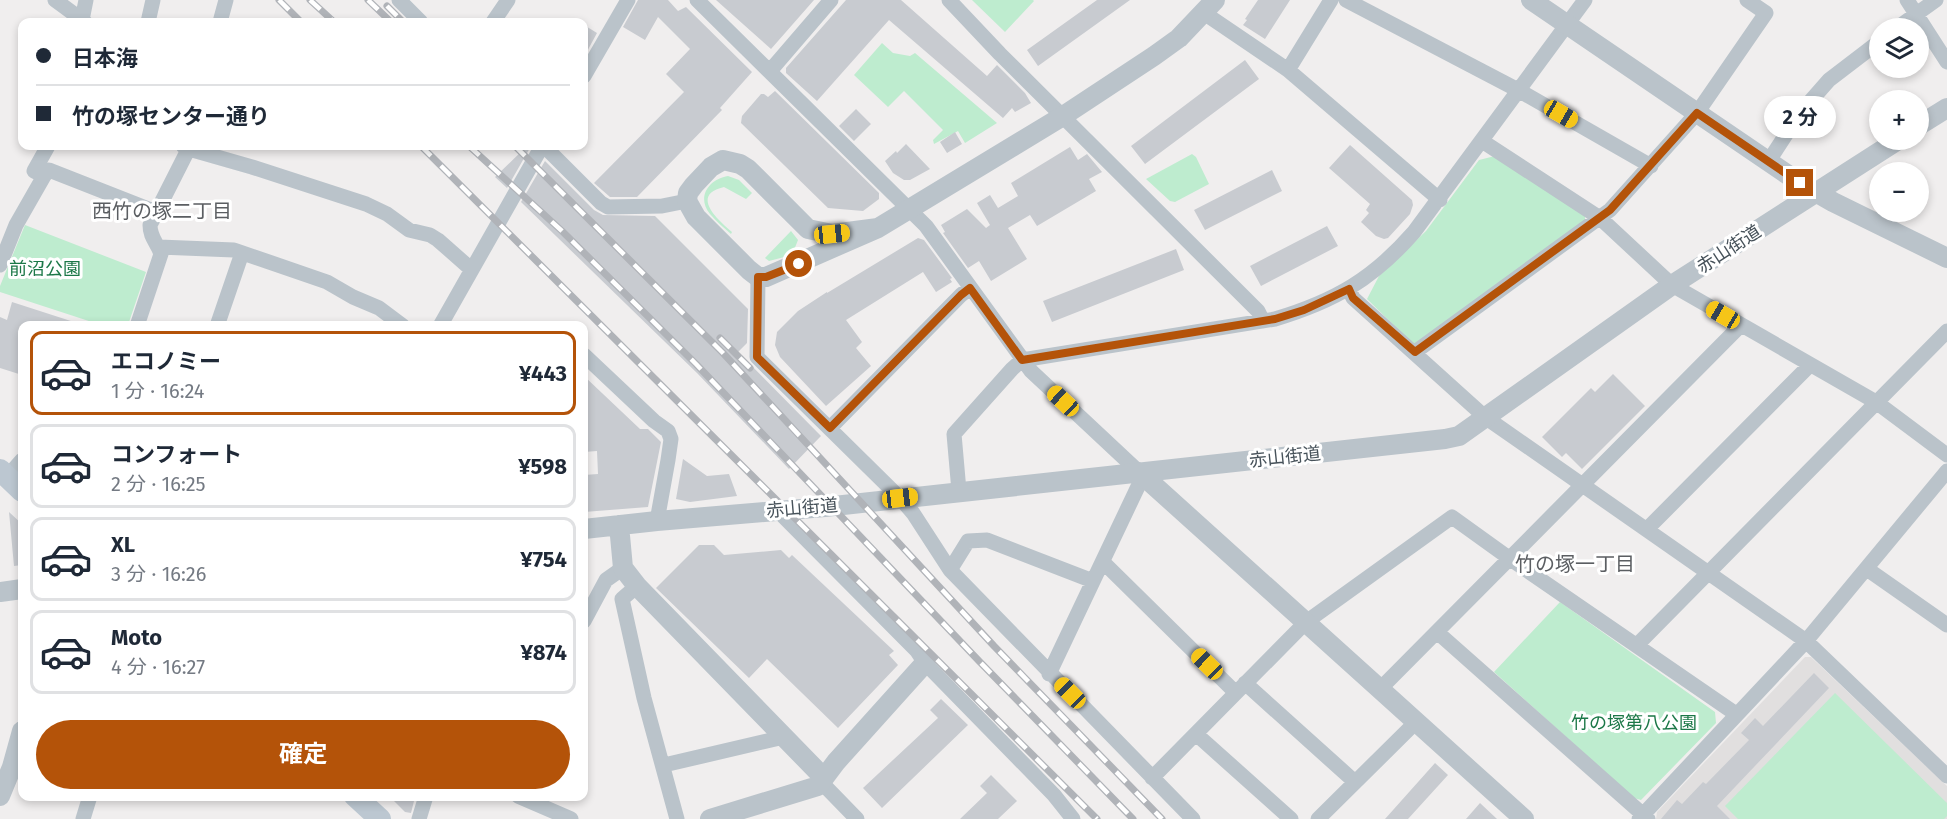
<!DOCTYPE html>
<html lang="ja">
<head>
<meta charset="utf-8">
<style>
	:root { --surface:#fff; --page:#f2f2f3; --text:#1f2937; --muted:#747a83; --line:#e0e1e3; --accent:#b45309 }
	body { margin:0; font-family:"Fira Sans","Noto Sans JP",sans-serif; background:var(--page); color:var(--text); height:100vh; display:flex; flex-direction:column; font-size:22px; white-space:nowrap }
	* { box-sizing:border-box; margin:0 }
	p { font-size:20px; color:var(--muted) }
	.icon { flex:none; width:33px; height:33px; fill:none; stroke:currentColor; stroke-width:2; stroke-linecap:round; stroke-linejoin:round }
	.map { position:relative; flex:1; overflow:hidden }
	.panel { position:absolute; left:18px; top:321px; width:570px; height:480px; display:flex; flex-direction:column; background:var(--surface); border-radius:12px; box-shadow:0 3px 9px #0003 }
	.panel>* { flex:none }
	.hud { position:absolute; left:18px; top:18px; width:570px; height:132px; border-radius:12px; box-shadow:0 3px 9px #0003; display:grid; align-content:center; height:132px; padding:0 18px; background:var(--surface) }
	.controls { position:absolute; left:1869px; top:18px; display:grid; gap:12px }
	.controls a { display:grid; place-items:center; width:60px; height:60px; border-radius:50%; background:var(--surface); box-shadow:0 3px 9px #0003; font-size:30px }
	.end { position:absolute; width:27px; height:27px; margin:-14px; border:8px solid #b45309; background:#fff; box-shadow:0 0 0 3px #fff }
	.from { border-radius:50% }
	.bubble { position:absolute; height:42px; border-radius:21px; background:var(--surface); box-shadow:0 3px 9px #0003; font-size:20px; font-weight:700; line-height:42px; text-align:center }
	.car { position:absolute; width:18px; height:36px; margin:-18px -9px; border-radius:8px; box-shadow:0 0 4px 2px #0007; background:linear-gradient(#f5c518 24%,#345 0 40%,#f5c518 0 76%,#345 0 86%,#f5c518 0) }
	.hud b { display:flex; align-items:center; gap:21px; height:57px; font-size:22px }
	.hud b+b { border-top:2px solid var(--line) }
	.hud i { width:15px; height:15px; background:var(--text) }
	ul { padding:10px 0 0; list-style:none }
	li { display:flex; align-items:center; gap:18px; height:84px; margin:0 12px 9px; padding:0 6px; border:3px solid var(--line); border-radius:12px }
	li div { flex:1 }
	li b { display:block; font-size:22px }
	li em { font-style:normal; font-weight:700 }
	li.selected { border-color:var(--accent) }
	li>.icon { width:54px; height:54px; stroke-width:1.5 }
	.cta { display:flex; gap:12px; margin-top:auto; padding:12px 18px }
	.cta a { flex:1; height:69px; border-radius:36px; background:var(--accent); color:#fff; font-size:24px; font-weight:700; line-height:69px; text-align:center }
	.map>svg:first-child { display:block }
</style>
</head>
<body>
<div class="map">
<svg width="1947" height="819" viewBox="0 0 1947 819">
	<rect width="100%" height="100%" fill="#f0eeee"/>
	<path fill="#e1dfdf" d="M1805,657H1811L1947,786V819H1656L1657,812Z"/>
	<path fill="#beeccf" d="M972,0H1033L1034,1L1005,32Z
		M882,43L893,53L910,56L915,53L997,123L965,143L958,131L934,144L933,140L943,130L904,91L888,107L854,75Z
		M1192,154L1196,157L1209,184L1175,202L1170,201L1146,179Z
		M1495,156L1585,211V223L1420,343H1412L1367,299L1379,276L1426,231L1479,160Z
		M728,176L739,180L752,193L746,199L724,187C689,195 719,221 732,232L731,234C724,228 716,221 710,214C696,197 709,179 728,176Z
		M25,225L146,272L128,325H101L0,292V286Z
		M791,231L798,240L792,255L769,261L765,258Z
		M1560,602L1715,712L1716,723L1641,800L1634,798L1494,672Z
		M1835,693L1947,803V816L1944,819H1738L1725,806Z"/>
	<path fill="#c8cbd0" d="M638,0H668L678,11L686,7L752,72L720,108L722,110L637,197H610L594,183L684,92L666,74L690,49L658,17L645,40L623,27Z
		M716,0H814L771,49Z
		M846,0H901L987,76L997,65L1025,93L1031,103L1015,112L1012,108L1003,118L889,20L817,101L786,73V68Z
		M1097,0H1130L1038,66L1027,50Z
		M1258,0H1290L1265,39L1243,25L1247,20L1245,19Z
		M584,25L597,33L584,57Z
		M1245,60L1259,79L1145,164L1131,146Z
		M775,91L879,193V199L863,211L828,208L741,123L742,116L761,94H764L768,97Z
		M856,109L871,124L854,141L839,126Z
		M955,132L962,144L947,153L940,142Z
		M906,144L930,169L910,180H904L893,173L885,161L896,151L897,153Z
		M1350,145L1412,200L1413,205L1410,214L1388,238L1384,239L1376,236L1361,222L1369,213L1366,210L1370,204L1329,168Z
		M527,146H531L507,188L495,177Z
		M1070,147L1078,160L1087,154L1102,172L1089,179L1096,191L1037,226L1030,215L1008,228L1027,259L991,281L979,261L968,268L943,233L945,232L941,225L967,209L986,228L990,225L977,203L990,195L998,208L1018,196L1011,183Z
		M545,161L594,210L603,215L655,216L748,309L747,343L738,352L821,436L789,469L697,373L521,202Z
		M1272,170L1282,191L1205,230L1194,210Z
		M1327,226L1338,246L1261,286L1250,266Z
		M918,238L924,240L952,278L950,279L952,282L936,292L923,272L846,320L862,342L856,348L871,366L826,406L780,357L775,345L777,332L798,311L827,292V293Z
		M1176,249L1184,270L1052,322L1043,301Z
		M12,302L77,323V326H22V375L0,368V317L7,320Z
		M1613,374L1645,406L1582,469L1566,453L1562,457L1542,437L1591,388L1595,392Z
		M584,376L640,429H648L661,442L648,507L584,512V475L598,474L597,451L584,452Z
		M683,459L707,476L729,474L737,496L690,502L676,499Z
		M9,512L22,524V565L14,566Z
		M699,545H714L724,555L781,550L789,558L792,555L894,651L889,655L898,665L838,728L767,659L749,678L656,588Z
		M1814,673L1829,688L1717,806L1730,819H1661L1677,800L1682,804L1703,782L1706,784L1749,740L1741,733L1755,718L1763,726Z
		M941,699L968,725L882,808L863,788L938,718L930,710Z
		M1435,763L1448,775L1408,819H1385Z
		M991,775L1017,801L998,819H960L987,793L980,786Z
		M389,796H400L414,801L411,813L405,812Z
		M1480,803L1497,819H1466Z"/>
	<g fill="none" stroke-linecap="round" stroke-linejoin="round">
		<path stroke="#bac3ca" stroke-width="15" d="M55,0L85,22
			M399,0L421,22
			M697,0L926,226L1031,371L1139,472
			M949,0L1000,54L1258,311L1263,321
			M1346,0L1518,90L1651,166
			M1907,0L1947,62
			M1204,13L1288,70L1440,200
			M82,20L86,0
			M148,22L153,0
			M220,22L226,0
			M493,22L508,0
			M1897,28L1936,0
			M1288,70L1331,0
			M770,71L831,0
			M584,76L628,0
			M1482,141L1600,218L1672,285L1876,402L1947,455
			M183,146L189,149L252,167L366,204L387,214L409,230L430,235L438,240L471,269
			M544,146L601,203L608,207L662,206L687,201
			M1768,162L1800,113L1829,80L1880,41
			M44,176L34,171L48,146
			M159,247L234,250L327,282L353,297L379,308L403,326
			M0,265L16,225L44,176L49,170L156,212
			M758,277L757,357L900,498L913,513L950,570L1193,819
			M1349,289L1353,298L1485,417L1806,641L1947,776
			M137,326L161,254C157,242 150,238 150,225L190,146
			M217,326L242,253
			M440,326L542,146
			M1415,352L1610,210L1697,113L1766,13L1747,0
			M584,355L654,421L668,431L671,439L668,460L657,521
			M830,428L961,295L970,288
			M7,477L22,460
			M959,491L954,434L1012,369L1022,360L1275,319C1335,301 1373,279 1414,232L1585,0
			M778,511L917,651L925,663L1054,795L1073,819
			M1647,529L1810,365
			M1103,562L1235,692
			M1867,569L1947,625
			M950,570L968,541L987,540L1093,581
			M637,586L622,599L644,698L677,819
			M584,621L606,580L623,568
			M1437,632L1648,819
			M1637,645L1947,331
			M1049,674L1143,476
			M1245,683L1355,782
			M1380,689L1741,325
			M1196,734L1291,819
			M664,765L784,737
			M1152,778L1306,622L1452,517L1509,558L1736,714
			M821,782L857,819
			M518,796L571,819
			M83,819L90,796
			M419,819L426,796
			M1318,819L1416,722
			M1639,819L1806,641L1947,471"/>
		<path stroke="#bac3ca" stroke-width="20" d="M1531,0L1800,183L1833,202L1947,258
			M1918,126L1947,108
			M878,228L832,234L808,229L748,169L740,164L723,160L711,167L694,185L688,193L687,201L696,217L749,270L758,277H766L878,228L1063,116L1154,56L1179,38L1215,0
			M1139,472L1524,819
			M619,525L623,568L637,586L824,778
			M584,529L657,521L825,507L1445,439L1459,436L1672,285L1898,140
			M0,592L22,589
			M0,796L12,767L22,731
			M710,819L818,786L836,762L925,663"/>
		<path stroke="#bcc7d1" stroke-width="22" d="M0,470L22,491
			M355,796L380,819"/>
		<g stroke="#b0b3b8" stroke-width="7">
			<path id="rail" d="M279,0L301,22
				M310,0L334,22
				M368,0L391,22
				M387,6L403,22
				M421,146L1097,819
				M469,146L562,231L696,364L979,661L1133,819
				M515,146L723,353L994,646L1162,819
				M720,338L750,368"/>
		</g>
		<use href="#rail" stroke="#fff" stroke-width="4.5" stroke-dasharray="14" stroke-linecap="butt"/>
	</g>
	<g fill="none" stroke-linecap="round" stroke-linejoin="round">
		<path stroke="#b45309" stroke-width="8" d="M799,264L766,277H758L757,357L830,428L961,295L970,288L1022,360L1275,319L1304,310L1349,289L1353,298L1415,352L1610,210L1697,113L1800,183"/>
	</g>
	<g text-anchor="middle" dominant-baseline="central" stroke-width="6" stroke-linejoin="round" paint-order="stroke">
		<g font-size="18" fill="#47525a" stroke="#fff">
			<text transform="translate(1729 249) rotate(-33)">赤山街道</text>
			<text transform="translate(1285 457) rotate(-6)">赤山街道</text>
			<text transform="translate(802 508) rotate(-5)">赤山街道</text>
		</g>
		<g font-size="18" fill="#1c7848" stroke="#fff">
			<text x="45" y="269">前沼公園</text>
			<text x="1634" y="723">竹の塚第八公園</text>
		</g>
		<g font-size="20" fill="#5b5e62" stroke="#fff">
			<text x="162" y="211">西竹の塚二丁目</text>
			<text x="1575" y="564">竹の塚一丁目</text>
		</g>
	</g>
</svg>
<div class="controls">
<a><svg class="icon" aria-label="layers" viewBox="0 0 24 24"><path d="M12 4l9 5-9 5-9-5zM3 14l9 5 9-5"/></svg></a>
<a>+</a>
<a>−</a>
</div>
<i class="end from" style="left:799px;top:264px"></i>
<i class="end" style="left:1800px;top:183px"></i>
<div class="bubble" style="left:1764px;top:96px;width:72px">2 分</div>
<i class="car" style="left:1561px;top:114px;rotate:120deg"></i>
<i class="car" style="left:832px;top:234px;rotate:84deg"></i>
<i class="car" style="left:1723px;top:315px;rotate:300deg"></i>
<i class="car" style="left:1063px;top:401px;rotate:313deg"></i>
<i class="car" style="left:900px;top:498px;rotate:83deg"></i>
<i class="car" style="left:1207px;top:664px;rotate:314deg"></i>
<i class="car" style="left:1070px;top:693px;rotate:315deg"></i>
<div class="hud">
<b><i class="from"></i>日本海</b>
<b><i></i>竹の塚センター通り</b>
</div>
<section class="panel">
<ul>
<li class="selected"><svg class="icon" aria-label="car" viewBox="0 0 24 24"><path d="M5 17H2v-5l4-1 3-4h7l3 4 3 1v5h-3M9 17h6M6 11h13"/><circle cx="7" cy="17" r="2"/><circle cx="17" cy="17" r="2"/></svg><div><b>エコノミー</b><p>1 分 · 16:24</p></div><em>¥443</em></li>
<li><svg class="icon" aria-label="car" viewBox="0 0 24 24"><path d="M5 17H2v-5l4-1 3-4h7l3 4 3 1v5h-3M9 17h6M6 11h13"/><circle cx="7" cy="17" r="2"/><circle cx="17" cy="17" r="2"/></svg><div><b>コンフォート</b><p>2 分 · 16:25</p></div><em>¥598</em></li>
<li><svg class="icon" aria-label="car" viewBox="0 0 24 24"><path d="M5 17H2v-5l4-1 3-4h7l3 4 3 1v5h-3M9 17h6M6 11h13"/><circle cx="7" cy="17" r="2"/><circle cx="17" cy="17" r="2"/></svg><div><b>XL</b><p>3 分 · 16:26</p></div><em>¥754</em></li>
<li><svg class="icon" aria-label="car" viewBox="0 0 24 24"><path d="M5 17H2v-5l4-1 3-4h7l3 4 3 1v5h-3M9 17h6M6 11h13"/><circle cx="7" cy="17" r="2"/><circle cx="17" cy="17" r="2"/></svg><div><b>Moto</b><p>4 分 · 16:27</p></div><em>¥874</em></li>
</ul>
<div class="cta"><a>確定</a></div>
</section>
</div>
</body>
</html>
